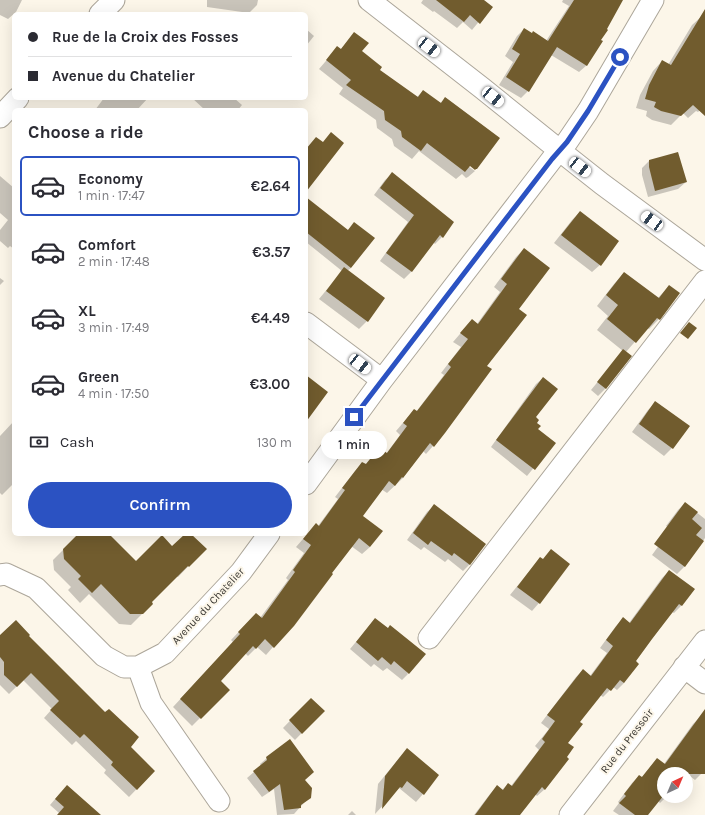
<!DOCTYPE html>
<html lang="en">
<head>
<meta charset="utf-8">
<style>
	:root { --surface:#fff; --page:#f7f7f7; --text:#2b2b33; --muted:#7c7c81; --line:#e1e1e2; --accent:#2b52c2 }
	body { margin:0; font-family:Karla,sans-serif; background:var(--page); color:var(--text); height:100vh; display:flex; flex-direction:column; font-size:15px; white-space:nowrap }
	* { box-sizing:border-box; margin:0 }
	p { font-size:13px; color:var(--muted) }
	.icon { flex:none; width:22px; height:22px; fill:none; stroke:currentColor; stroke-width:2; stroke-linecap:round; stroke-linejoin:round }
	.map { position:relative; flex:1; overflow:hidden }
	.drawer { position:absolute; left:12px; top:108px; width:296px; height:428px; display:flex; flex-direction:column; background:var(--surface); border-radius:6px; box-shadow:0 4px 16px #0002 }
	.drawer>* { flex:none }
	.hud { position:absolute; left:12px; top:12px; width:296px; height:88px; border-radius:6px; box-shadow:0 4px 16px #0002; display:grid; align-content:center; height:88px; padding:0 16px; background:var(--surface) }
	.needle { width:26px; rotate:44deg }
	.buttons { position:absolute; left:657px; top:767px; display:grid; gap:8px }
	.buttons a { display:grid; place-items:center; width:36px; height:36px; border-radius:50%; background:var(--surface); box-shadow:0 4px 16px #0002; font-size:20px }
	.end { position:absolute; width:18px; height:18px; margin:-9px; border:5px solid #2b52c2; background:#fff; box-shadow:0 0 0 2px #fff }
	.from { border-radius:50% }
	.bubble { position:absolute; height:28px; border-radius:14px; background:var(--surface); box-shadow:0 4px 16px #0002; font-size:13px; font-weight:600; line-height:28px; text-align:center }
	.car { position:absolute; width:12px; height:24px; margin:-12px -6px; border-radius:5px; box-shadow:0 0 3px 1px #0007; background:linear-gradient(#fff 24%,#345 0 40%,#fff 0 76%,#345 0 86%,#fff 0) }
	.hud b { display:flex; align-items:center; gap:14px; height:38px; font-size:15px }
	.hud b+b { border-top:1px solid var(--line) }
	.hud i { width:10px; height:10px; background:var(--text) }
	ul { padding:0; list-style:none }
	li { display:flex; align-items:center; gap:12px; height:60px; margin:0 8px 6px; padding:0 8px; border:2px solid transparent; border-radius:6px }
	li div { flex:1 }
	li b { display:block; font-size:15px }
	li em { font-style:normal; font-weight:600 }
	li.current { border-color:var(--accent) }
	li>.icon { width:36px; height:36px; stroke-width:1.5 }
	h2 { padding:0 16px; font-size:18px; line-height:48px }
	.pay { display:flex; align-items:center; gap:10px; height:44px; padding:0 16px; font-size:15px }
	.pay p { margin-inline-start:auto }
	.cta { display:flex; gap:8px; margin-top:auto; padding:8px 16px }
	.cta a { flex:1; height:46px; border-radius:24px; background:var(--accent); color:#fff; font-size:16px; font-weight:600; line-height:46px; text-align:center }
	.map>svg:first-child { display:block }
</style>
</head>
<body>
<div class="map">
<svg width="705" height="815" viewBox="0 0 705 815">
	<rect width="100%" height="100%" fill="#fcf6e9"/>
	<path fill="#0003" d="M0,0H22L16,12L8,19L0,15Z
		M207,0H258L257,5L249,13L207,7Z
		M423,0H481L491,7L472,30L463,22L457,28L434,11L433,12L421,3Z
		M563,0H622L587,65L579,72L551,55L528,91L521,98L499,85L513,62L505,56L517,36L524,29L546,41L569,6L562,2Z
		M702,16L705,18V105L698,112L696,111L688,118L683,113L671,125L652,120L646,116L647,111L636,108L640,95L653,71L662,61L668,65L692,25Z
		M306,29L314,36L306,46Z
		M354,34L361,51L378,70L417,97L423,91L440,103L446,98L499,138L476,169L466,162L465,164L475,171L468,177L466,178L462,174L456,179L419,151L412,159L394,146L392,139L377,128L376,120L339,94L343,88L319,69L337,48L340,50Z
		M104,98H148L137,110H95Z
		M192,98H234L242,105L238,110H205Z
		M649,161L686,182L678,189L648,197L642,175V168Z
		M392,174L453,222L442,237L435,244L433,242L411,272L404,279L380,261L408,222L374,195L385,180Z
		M0,176L14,188V249L10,246L8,248L0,241V230L8,220L0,213Z
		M306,198L347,231L354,224L351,268L347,271L384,298L367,321L359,329L319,299L342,271L306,242Z
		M580,212L600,265L592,272L554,243L572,220Z
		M524,249L518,309L486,366L433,446L426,454L423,451L403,478L387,493L381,489L361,516L370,547L362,554L351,546L273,647L266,655L257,647L248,656L245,653L219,681L228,690L192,726L173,707L233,642L231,640L248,622L260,618L288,580L286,578L304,553L296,547L316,524L318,526L338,499L335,497L355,471L363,463L365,465L379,449L386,454L400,435L396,431L414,410L416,412L444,375L441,373L461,347L453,342L472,320L477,324L500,292L494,287L516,257Z
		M624,273L657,299L669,286L659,319L649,329L647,328L626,352L605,389L598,396L591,390L623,351L597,330L608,316L597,306L614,284Z
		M0,278L4,281L0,285Z
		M543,378L535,418V423L537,429L554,443L527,476L491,447L536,384Z
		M655,403L688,426L672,448L664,456L632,432L648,410Z
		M14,421V483L2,495L0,493V436Z
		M685,503L705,519V538L684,567L677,574L652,555L671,529L666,526L678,510Z
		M434,506L470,564L463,571L448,559L445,562L424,547L421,550L407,540L427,512Z
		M79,534H107L136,562L172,548L186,534H190L205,549L178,577L176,576L150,602L152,604L131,625L119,624L89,594L80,603L68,590L71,587L54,570L53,560Z
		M540,558L542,560L569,564L539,603L532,611L510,595Z
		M669,571L693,589L681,606L674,613L672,612L635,662L624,683L617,690L613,687L603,697L600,695L579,722L567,743L545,789L537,796L535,794L519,815H474L490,794L497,786L502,790L508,784L511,786L539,750L535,746L549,729L541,723L576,677L583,670L590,676L607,653L600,648L616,626L623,619L629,623L662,578Z
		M375,619L408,674L402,680L387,668L383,671L374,664L371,667L350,649Z
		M27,636L105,714L129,747L154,771L129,797L104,773L106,770L76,741L72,745L44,718L52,709L23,680L9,694L0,685V637Z
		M311,699L323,711L295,740L283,728Z
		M700,717L705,721V769L702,773L695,780L686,773L685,774H664V796H667L660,803L658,801L647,815H619L613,811L619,803L618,802L632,783L639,776L641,778L657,759L664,764L693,724Z
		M400,757L438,775L423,794L416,802L399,788L375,814L378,784Z
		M267,758L304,780L310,796L294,814L277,815L274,789L262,797L247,778L261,766L260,764Z
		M61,792L99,815H58L59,813L50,805Z
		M352,811L356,815H348Z"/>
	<path fill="#715c2e" d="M436,0H484L493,7L480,24L470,15L464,22Z
		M574,0H623L607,29L608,30L601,40L603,41L587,66L557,47L529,92L506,77L520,54L512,49L524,28L532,33L533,31L548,41Z
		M705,9V116L693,105L681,116L661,111L654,107L656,102L645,99L649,85L662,60L671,65Z
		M354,32L369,43L362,51L382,67L380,70L418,97L423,90L441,103L445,97L500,138L477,169H476L475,170L470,166L465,172L427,143L421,151L402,137L401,131L385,120L384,111L346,85L351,80L326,60L337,46L341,49Z
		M331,132L344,143L306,192V149L316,137L323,142Z
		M678,152L687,182L655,191L649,167V160Z
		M392,172L454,222L443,238L440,235L412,272L386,253L414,215L380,188Z
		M306,197L348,230L354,222L375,238L351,268L306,232Z
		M580,211L619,241L601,266L561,235Z
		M524,248L550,268L519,309L527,315L487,366L492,369L445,433L434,447L430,443L403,478L402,477L395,486L389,481L363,516L383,531L370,547L359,538L332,573L333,574L294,626L274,648L265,639L256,649L253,646L221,681L230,690L201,719L180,699L240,634L238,632L256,613L262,618L295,572L293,570L311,545L303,539L316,523L319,526L345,490L342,488L362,462L366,464L379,448L387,453L407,426L403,423L414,409L417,411L451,367L448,364L468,339L460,333L472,319L478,324L494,302L507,284L501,279Z
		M344,267L385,298L368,322L326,291Z
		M624,272L659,298L669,285L680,293L660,320L657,318L636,343L607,319L618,305L606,295Z
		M689,322L697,328L688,339L680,333Z
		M623,349L632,356L606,389L597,382Z
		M306,375L328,392L306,422Z
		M543,377L558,389L536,417L539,420L537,423L541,426L538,429L556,443L535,470L496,440Z
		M655,401L690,426L673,449L639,424Z
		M685,502L698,512L692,519L702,528L696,535L704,541L685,567L654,544Z
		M434,504L486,544L470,565L454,553L452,556L431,541L428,545L413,533Z
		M78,534H109L136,561L162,535L172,546L185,534H191L207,549L189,567L188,566L152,602L153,604L143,614H130L101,584L92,593L78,579L81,576L64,559L63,549Z
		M551,549L570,564L540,604L517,587L540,557L543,559Z
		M669,570L695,589L682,606L679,604L652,639L636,661L639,664L624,683L620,680L611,691L607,688L580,722L583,724L568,743L574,747L567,757L569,759L545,790L542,787L520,815H475L497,785L503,790L508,783L512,786L545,742L542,739L555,721L547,715L583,669L591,676L613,646L606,640L623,617L630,623Z
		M375,618L388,628L390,625L426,654L409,674L394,661L391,665L382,657L378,661L356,642Z
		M16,620L30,635L29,636L105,712L109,709L139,737L131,747L155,771L137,790L111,765L113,762L84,734L80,738L50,710L59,701L31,673L17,687L4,675V662L0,657V635Z
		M311,698L325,711L302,734L289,720Z
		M705,709V774H664V795L648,815H635L619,803L626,796L624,794L639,775L642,777L657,758L665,764Z
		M290,739L314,772L305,780L312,788L311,798L301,805V808L284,810L280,784L269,792L253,771L267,760L266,757Z
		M407,748L439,775L424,795L407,781L402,788L400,787L382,809L385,776Z
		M67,785L101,815H57L64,807L55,799Z"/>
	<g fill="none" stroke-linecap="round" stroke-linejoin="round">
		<g stroke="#aca69a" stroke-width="23">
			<path id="street" d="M653,0L588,111L567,142L559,150L602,184L705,260
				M100,14L114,0
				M0,117L18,98
				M306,323L382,380
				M306,484L382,380L559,150L482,88L369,0
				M0,575L6,574L36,588L104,656L124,667H138L165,653L241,572L269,534
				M429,638L705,281
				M138,667L151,703L219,801
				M684,667L705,683
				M570,815L705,641"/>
		</g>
		<use href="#street" stroke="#fff" stroke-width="21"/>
	</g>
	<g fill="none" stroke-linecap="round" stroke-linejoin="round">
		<path stroke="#2b52c2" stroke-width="5" d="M354,417L505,220L552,159L567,142L588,111L620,57"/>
	</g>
	<g text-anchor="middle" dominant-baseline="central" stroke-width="4" stroke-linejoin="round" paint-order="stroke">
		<g font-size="11" fill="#393732" stroke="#fcf6e9">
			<text transform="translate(208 606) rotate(-47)">Avenue du Chatelier</text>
			<text transform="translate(627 741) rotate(-52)">Rue du Pressoir</text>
		</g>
	</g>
</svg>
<div class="buttons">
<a><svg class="needle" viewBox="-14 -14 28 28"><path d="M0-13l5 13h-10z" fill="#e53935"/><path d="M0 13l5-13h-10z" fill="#7c7c81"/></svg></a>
</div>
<i class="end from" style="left:620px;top:57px"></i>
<i class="end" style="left:354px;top:417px"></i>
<div class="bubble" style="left:321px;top:431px;width:66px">1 min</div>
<i class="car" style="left:429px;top:47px;rotate:128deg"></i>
<i class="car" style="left:493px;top:97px;rotate:129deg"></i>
<i class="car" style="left:580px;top:167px;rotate:128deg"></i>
<i class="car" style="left:652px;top:221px;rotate:306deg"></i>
<i class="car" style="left:360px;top:364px;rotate:128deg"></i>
<div class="hud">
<b><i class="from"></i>Rue de la Croix des Fosses</b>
<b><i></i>Avenue du Chatelier</b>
</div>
<section class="drawer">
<h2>Choose a ride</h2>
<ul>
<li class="current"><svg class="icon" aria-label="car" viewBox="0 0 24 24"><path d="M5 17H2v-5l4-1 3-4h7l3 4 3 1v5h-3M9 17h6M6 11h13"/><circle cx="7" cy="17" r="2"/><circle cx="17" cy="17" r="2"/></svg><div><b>Economy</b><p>1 min · 17:47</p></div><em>€2.64</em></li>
<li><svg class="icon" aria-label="car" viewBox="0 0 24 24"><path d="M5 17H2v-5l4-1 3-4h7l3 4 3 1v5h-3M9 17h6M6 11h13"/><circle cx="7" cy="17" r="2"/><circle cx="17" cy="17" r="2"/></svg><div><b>Comfort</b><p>2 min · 17:48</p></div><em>€3.57</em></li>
<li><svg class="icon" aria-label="car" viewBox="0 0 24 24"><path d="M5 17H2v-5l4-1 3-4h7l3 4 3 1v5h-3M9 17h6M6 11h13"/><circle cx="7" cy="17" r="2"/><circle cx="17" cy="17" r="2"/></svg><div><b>XL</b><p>3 min · 17:49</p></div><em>€4.49</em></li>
<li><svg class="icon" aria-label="car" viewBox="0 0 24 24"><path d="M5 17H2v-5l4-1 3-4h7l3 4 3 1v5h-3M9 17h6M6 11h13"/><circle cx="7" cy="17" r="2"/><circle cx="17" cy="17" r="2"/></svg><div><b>Green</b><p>4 min · 17:50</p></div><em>€3.00</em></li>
</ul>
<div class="pay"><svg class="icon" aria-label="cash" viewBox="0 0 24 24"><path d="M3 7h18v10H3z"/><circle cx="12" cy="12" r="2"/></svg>Cash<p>130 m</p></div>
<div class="cta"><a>Confirm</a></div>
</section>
</div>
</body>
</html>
